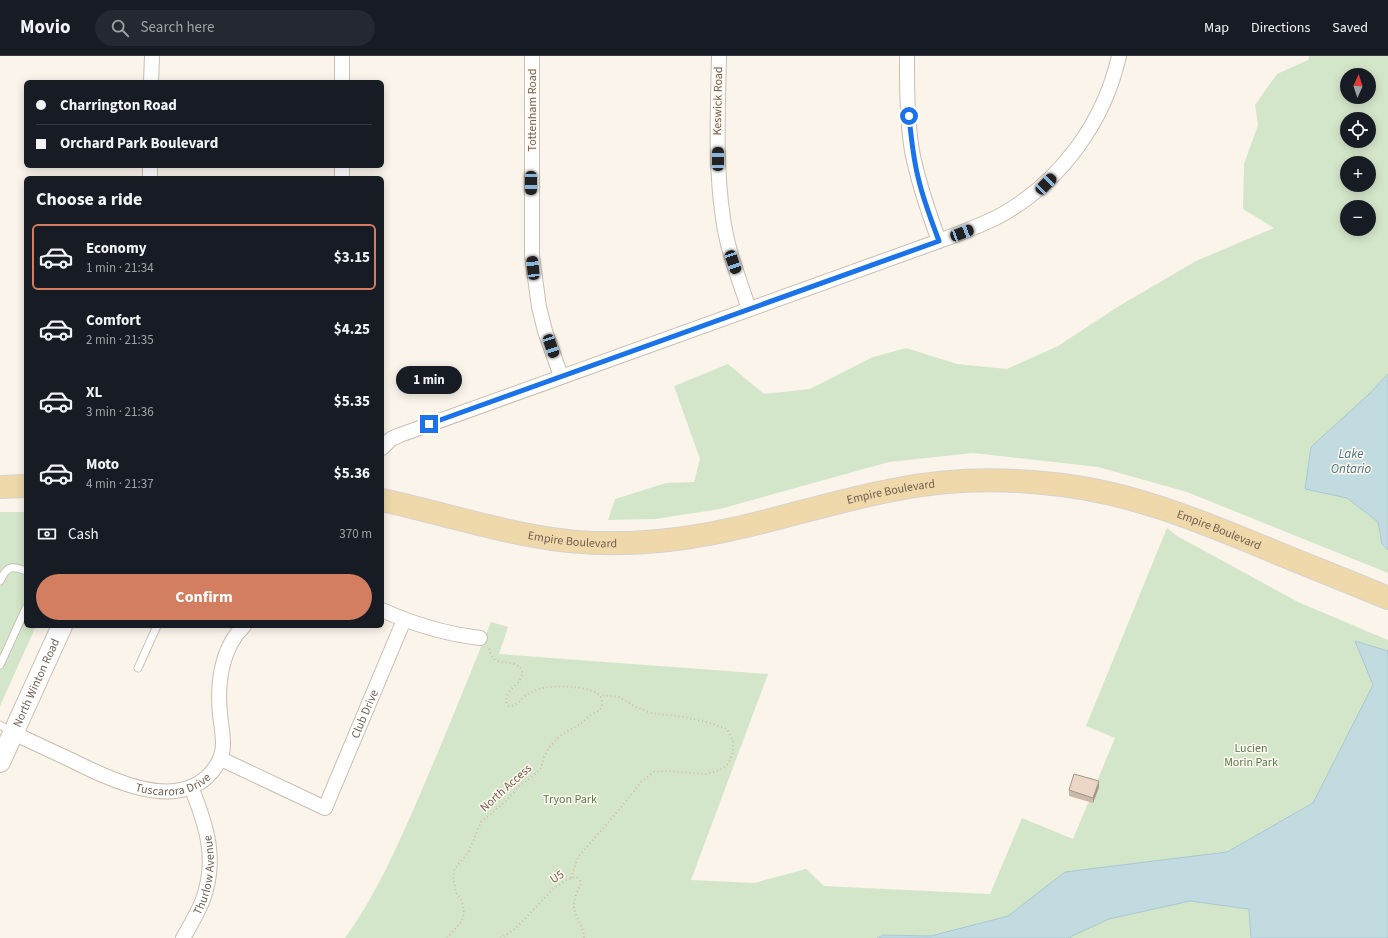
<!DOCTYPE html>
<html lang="en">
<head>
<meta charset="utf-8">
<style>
	:root { --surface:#171b24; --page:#242831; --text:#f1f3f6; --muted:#9ea1a6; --line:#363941; --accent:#d37e60 }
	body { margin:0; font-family:"Source Sans 3",sans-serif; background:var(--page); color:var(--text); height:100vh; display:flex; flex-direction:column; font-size:15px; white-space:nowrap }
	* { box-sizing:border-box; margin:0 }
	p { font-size:13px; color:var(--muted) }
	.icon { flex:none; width:22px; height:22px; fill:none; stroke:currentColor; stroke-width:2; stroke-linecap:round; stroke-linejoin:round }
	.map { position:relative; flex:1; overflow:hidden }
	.panel { position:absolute; left:24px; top:120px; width:360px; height:452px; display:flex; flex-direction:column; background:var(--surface); border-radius:6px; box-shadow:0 2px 10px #0003 }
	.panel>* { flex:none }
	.top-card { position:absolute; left:24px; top:24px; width:360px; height:88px; border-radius:6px; box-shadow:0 2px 10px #0003; display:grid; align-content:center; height:88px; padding:0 12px; background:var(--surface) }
	.needle { width:26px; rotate:3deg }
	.fabs { position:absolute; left:1340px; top:12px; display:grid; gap:8px }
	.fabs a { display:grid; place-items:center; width:36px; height:36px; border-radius:50%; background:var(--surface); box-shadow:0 2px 10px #0003; font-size:20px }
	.end { position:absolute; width:18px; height:18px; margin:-9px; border:5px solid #1a73e8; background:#fff; box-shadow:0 0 0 2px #fff }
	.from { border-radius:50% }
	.bubble { position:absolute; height:28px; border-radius:14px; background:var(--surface); box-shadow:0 2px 10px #0003; font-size:13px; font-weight:700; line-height:28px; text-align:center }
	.car { position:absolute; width:12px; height:24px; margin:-12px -6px; border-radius:5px; box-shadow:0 0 3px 1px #0007; background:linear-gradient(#222 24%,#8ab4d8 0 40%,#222 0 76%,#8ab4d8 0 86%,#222 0) }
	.top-card b { display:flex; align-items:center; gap:14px; height:38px; font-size:15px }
	.top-card b+b { border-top:1px solid var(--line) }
	.top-card i { width:10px; height:10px; background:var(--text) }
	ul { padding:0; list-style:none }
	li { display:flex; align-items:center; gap:12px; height:66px; margin:0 8px 6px; padding:0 4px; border:2px solid transparent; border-radius:6px }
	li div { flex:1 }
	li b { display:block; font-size:15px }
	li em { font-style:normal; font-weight:700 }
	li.current { border-color:var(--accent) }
	li>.icon { width:36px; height:36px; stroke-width:1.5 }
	h2 { padding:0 12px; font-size:18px; line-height:48px }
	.pay { display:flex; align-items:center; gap:10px; height:44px; padding:0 12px; font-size:15px }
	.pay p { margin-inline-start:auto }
	.action { display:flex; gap:8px; margin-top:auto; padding:8px 12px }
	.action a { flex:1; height:46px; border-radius:24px; background:var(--accent); color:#fff; font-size:16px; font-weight:700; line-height:46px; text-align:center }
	header { display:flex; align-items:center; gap:24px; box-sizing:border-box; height:56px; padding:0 20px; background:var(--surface); border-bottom:1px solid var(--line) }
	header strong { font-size:19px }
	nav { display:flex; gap:22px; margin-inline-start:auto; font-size:14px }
	.search { width:280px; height:36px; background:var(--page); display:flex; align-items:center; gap:10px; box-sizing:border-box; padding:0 14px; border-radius:22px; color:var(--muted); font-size:15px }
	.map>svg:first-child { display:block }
</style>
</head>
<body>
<header>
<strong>Movio</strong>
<div class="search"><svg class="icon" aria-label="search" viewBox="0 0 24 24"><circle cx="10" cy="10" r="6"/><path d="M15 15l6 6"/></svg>Search here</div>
<nav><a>Map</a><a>Directions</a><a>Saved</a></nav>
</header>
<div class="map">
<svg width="1388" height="882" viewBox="0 0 1388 882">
	<rect width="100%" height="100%" fill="#faf4ea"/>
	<path fill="#d4e6ca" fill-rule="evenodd" d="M1309,0H1388V318L1368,339L1305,433L1347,442L1378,466L1382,488L1388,494V517L1187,436L1098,411L973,397L889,406L720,453L655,463L608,464L615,443L666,427L694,426L700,403L674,330L728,308L764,338L810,333L873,301L906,292L957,308L1007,313L1058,290L1119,250L1196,205L1274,172L1243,153L1244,108L1258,69L1255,49L1277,18L1308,4ZM1347,19H1369V41H1347ZM1347,63H1369V85H1347ZM1347,107H1369V129H1347ZM1347,151H1369V173H1347Z
		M0,456H26V570H36L0,650Z
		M1167,472L1177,480L1298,546L1388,584V724L1327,882H345C376,839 397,791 418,743C443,685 467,626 491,566L508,571L499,598L768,618L691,824L754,827L806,813L824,830L990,838L1022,762L1073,783L1115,682L1086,670Z"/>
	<path fill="#c1dbe1" stroke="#a8c9d2" d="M1388,318V494L1382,488L1378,466L1347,442L1305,433L1311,391L1368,339Z
		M1355,585L1388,595V882H1251L1249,853L1190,845L1109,863L1072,880L1070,882H877L883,879L931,880L1008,860L1065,816L1227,796L1313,747L1373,629Z"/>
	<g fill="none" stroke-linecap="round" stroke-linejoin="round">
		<g stroke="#cbbdb1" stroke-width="9">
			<path id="lane" d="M0,525C7,510 11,509 26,515
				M0,609L26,552
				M138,612L157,570
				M0,669L13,677"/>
		</g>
		<g stroke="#cbbdb1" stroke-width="16">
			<g id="street">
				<path d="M532,0V199L539,251L545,275L561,320"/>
				<path d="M719,0C718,54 715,109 723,162C727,193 739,223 749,253"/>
				<path d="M907,0C907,31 907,64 912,95C918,126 928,155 939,185"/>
				<path d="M151,26L152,0"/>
				<path d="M342,26V0"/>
				<path d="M150,122V110"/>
				<path d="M342,122V110"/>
				<path d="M382,392L391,383L400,379L939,185C961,177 983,169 1003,158C1062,124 1104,66 1119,0"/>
				<path d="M382,554C413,568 446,578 480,582"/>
				<path id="s1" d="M13,677C32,686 52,695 71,704C107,722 172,755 208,720C217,711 223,701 223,688C223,678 221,668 220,658C217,628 221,592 244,570"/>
				<path id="s2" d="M221,703L325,752L404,564"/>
				<path id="s3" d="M183,882C190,870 197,858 202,846C218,805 207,770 191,731"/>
			</g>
		</g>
		<g stroke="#cdbeaf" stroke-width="22">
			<g id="secondary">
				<path id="s4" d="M0,706L62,570"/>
			</g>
		</g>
		<g stroke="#d7d2ce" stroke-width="24">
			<g id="primary">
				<path d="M0,431L26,430"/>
				<path id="s5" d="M382,444C433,455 483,471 534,480C575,488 618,489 659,485C739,478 814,449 893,434C942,424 993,422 1043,427C1119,433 1188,460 1258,489C1301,507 1345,524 1388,542"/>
			</g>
		</g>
		<path stroke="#d1baa8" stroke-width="2" stroke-dasharray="1 3" stroke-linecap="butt" d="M571,822L578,801L618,755L642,725L654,716L667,715L706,718L720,714L728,708L733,697V685L727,673L710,667L684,661L651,657L636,651L619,641L600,639
			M447,882L462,865L464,857L462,845L456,837L453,821L455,812L468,797L481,766L505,746L520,729L531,722L541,712L544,701L550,690L560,680L583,666L589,660L600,654C602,650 603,644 600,640C591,629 550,629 539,633C534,635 529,637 525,640C519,645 516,650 509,650L507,649C503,630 524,631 522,614C512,599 494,616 489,592
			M500,882C526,872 550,823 577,821L580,825L581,828C578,834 574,842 574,849C574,861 584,870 584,882"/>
		<use href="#lane" stroke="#fff" stroke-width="7"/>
		<use href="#street" stroke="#fff" stroke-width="14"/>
		<use href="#secondary" stroke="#fff" stroke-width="20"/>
		<use href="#primary" stroke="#efd9ab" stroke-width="22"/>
	</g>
	<path fill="#cbb8a9" d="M1099,731L1093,747L1069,740V734Z"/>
	<path fill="#a5968a" d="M1099,725V731L1093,747V742Z"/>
	<path fill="#ecd6c5" stroke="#a5968a" d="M1074,718L1099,725L1093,742L1069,734Z"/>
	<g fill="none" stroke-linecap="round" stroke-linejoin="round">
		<path stroke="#1a73e8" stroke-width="5" d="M429,368L939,185C931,164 923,143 918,121C913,101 911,80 909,60"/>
	</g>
	<g text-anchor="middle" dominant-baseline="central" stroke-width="3" stroke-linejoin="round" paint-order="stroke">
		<g font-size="12" fill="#715e50" stroke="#fdf8f0">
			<text transform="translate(718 45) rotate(-89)">Keswick Road</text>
			<text transform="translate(532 54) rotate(-90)">Tottenham Road</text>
			<text stroke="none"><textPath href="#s5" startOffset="519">Empire Boulevard</textPath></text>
			<text stroke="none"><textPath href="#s5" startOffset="855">Empire Boulevard</textPath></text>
			<text stroke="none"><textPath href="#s5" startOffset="195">Empire Boulevard</textPath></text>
			<text stroke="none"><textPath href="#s4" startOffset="87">North Winton Road</textPath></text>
			<text stroke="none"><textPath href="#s2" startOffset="217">Club Drive</textPath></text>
			<text stroke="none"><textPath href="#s1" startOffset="173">Tuscarora Drive</textPath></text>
			<text transform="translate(506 732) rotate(-42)">North Access</text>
			<text stroke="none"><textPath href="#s3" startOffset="68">Thurlow Avenue</textPath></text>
			<text transform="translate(557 821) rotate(-33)">U5</text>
		</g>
		<g font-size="12" fill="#587b4d" stroke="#fdf8f0">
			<text x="1251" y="692">Lucien<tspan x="1251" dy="14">Morin Park</tspan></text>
			<text x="570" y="743">Tryon Park</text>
		</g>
		<g font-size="13" font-style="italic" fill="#4d7681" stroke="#fdf8f0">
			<text x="1351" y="398">Lake<tspan x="1351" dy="15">Ontario</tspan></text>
		</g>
	</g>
</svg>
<div class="fabs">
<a><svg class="needle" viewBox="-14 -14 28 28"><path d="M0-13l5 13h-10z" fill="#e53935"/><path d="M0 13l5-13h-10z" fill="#9ea1a6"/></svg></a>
<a><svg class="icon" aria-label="locate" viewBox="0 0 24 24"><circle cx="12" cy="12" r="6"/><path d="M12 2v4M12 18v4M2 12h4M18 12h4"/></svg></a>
<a>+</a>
<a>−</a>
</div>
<i class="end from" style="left:909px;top:60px"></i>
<i class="end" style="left:429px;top:368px"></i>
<div class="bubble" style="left:396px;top:310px;width:66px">1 min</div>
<i class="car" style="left:718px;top:103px;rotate:0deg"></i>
<i class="car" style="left:531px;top:127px;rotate:180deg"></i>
<i class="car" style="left:1046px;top:128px;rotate:44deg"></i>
<i class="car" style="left:962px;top:177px;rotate:69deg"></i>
<i class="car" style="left:733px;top:206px;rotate:161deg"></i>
<i class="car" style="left:533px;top:212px;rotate:354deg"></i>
<i class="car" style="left:551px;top:290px;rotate:161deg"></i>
<div class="top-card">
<b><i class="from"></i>Charrington Road</b>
<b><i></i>Orchard Park Boulevard</b>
</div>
<section class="panel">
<h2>Choose a ride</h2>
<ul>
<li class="current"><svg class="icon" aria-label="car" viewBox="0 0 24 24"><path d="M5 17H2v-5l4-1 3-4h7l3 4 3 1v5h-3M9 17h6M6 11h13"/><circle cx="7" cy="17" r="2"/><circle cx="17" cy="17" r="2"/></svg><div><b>Economy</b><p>1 min · 21:34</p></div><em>$3.15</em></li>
<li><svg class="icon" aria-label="car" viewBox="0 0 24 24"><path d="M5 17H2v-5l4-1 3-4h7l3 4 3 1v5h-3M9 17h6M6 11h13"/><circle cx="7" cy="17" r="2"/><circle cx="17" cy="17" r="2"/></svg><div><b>Comfort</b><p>2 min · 21:35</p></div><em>$4.25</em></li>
<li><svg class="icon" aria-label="car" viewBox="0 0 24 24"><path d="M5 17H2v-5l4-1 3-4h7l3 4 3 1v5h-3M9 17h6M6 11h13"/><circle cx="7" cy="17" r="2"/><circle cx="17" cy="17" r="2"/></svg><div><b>XL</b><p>3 min · 21:36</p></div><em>$5.35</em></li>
<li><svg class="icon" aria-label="car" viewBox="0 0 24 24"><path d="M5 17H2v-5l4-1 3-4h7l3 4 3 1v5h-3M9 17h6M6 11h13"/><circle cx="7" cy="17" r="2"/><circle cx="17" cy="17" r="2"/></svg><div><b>Moto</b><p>4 min · 21:37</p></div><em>$5.36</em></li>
</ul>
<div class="pay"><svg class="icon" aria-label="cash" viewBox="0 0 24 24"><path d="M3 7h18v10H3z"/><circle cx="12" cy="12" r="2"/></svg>Cash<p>370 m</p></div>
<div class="action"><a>Confirm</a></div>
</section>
</div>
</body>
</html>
